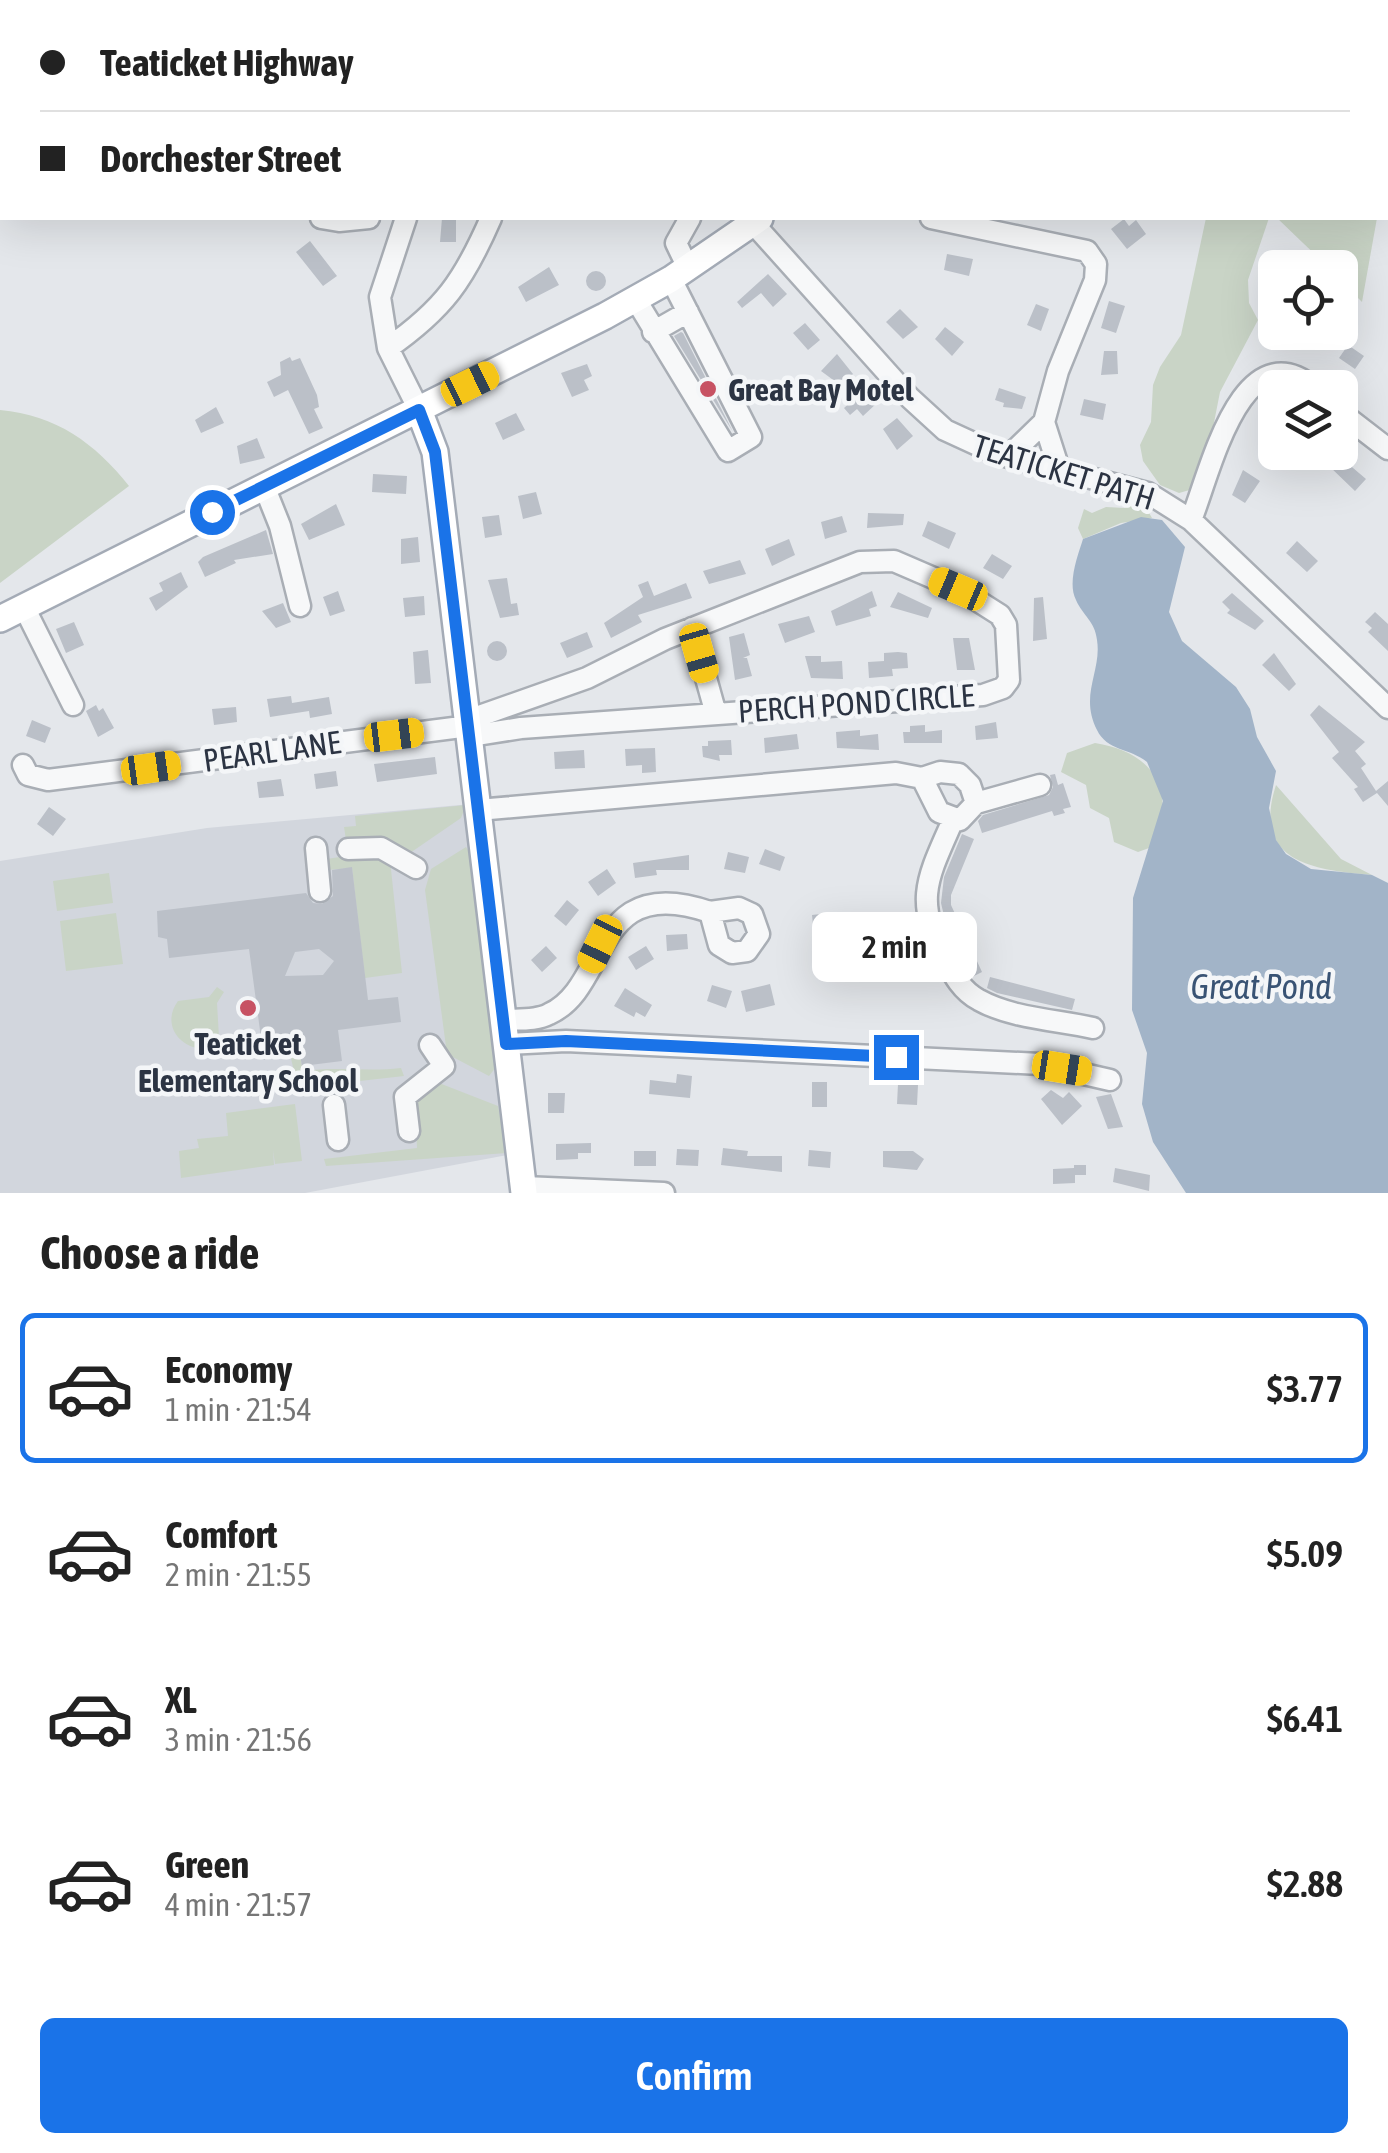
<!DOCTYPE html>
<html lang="en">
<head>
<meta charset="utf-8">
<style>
	:root { --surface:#fff; --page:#f2f2f2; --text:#222; --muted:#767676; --line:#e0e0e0; --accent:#1a73e8 }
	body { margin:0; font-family:"Asap Condensed",sans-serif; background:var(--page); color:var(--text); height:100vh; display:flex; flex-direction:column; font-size:38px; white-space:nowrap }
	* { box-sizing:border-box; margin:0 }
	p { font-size:32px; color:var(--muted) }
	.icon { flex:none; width:55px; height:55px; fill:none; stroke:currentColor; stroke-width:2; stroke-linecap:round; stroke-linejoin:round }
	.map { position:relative; height:1193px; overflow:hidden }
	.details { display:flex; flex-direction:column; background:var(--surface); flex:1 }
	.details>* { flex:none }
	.hud { position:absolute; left:0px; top:0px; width:1390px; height:220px; box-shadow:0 10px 40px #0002; display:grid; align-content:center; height:220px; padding:0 40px; background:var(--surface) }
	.fabs { position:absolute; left:1258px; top:250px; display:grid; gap:20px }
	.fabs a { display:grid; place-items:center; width:100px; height:100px; border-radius:15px; background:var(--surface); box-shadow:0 10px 40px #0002; font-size:50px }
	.end { position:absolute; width:45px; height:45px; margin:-22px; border:12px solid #1a73e8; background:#fff; box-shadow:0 0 0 5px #fff }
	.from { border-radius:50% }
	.bubble { position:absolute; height:70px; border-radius:15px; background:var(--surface); box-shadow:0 10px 40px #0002; font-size:32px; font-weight:600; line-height:70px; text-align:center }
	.car { position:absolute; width:30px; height:60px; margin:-30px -15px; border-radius:12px; box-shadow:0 0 8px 2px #0007; background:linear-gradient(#f5c518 24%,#345 0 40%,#f5c518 0 76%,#345 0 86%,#f5c518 0) }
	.hud b { display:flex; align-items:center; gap:35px; height:95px; font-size:38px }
	.hud b+b { border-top:2px solid var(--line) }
	.hud i { width:25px; height:25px; background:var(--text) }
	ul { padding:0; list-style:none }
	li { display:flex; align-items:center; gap:30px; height:150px; margin:0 20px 15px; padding:0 20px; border:5px solid transparent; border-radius:15px }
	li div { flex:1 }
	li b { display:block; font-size:38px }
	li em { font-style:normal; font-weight:600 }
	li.selected { border-color:var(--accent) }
	li>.icon { width:90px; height:90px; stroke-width:1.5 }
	h2 { padding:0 40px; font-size:45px; line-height:120px }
	.button { display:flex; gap:20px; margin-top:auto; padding:20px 40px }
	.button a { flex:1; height:115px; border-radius:15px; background:var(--accent); color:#fff; font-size:40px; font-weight:600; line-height:115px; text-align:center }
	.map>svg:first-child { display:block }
</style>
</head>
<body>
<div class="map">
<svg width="1388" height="1193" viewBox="0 0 1388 1193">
	<rect width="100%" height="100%" fill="#e4e7eb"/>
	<path fill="#d2d6dd" d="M471,804L513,1154L305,1193H0V861L207,828Z"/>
	<path fill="#c9d4c6" d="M1206,218H1269L1248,280L1249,303L1258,320L1220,392L1209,448L1193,489L1179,493L1160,485L1143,461L1140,445L1151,422L1153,385L1160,367L1181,335Z
		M1277,218H1377L1362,302L1340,280V268L1328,267Z
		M0,410C56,415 95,443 129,486L0,583Z
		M1129,503L1145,506L1152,518L1121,523L1083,539L1078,528L1084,509L1092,513L1106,507L1125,508Z
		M1095,743C1154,752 1181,793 1149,848L1138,852L1114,842L1109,818L1090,808L1086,785L1061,772L1067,753Z
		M1276,785L1341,859L1372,875C1313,870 1251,862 1276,785Z
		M466,805L461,818L410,853L346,840L344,827L356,826L355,816Z
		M466,847L473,857L496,1067L489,1076L447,1054L425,890L431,869Z
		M364,853L390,860L402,973L365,978L352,868L327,870V859Z
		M109,873L113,903L57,911L53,881Z
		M116,913L123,964L66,971L60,921Z
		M217,987L224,992L217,1003L219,1037L206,1049C179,1049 161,1024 178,1001L209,997Z
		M299,1049L303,1071C337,1066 367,1072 401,1068L404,1076L298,1088L289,1050Z
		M439,1083L498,1106L507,1153L326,1166L324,1159L417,1148L415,1101Z
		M295,1104L302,1161L275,1164L273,1150L274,1165L181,1178L179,1151L199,1148L197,1139L228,1136L226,1113Z"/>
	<path fill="#a2b4c8" d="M1141,517L1162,520L1185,547L1169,612L1182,641L1236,687L1250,709L1257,737L1276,771L1269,808L1276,840L1286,854L1311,869L1372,875L1388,883V1193H1186L1153,1142L1142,1104L1147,1053L1132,1010L1133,898L1163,801L1147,762C1130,748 1107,751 1097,730C1079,695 1102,671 1097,640C1095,621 1083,616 1076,600C1067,583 1078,555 1083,539Z"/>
	<path fill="#bbc0c8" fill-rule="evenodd" d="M442,218H456V242H440Z
		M1124,219L1129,226L1136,220L1146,234L1127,249L1111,229Z
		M310,241L337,276L323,286L296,252Z
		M947,254L973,259L969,276L944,270Z
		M549,267L559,285L526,302L518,287Z
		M586 281a10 10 0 1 1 20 0a10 10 0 1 1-20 0Z
		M768,274L787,294L773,307L761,293L742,308L737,302Z
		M1109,301L1125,306L1116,333L1101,328Z
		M1036,304L1049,309L1041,331L1027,325Z
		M900,309L918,327L903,339L886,322Z
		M805,323L820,340L808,350L793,333Z
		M945,327L964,342L952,356L935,339Z
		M681,332L683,333L733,432L674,336Z
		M1348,345L1364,356L1355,369L1339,358Z
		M1104,351H1117L1118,374L1101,375Z
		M837,354L853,374L840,385L821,371Z
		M290,357L292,361L300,358L317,395L319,407L314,409L323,428L309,434L288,390L274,397L267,382L281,375L280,362Z
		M587,364L592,376L584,380L589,390L572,397L561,373Z
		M999,388L1026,397L1022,409L1003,407L1004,403L995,400Z
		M865,389L877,403L863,416L857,409L850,415L844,408Z
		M1084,399L1106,404L1103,420L1080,415Z
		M216,407L224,423L201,433L195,420Z
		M516,413L525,430L503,440L495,423Z
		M897,418L913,436L897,450L883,429Z
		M257,438L265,458L240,464L237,446Z
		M1339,456L1366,479L1355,491L1329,466Z
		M1243,470L1260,481L1245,503L1232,495Z
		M373,474L407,476L406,494L372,492Z
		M536,492L542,514L523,519L518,496Z
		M336,504L345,525L309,540L301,524Z
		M868,513L904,514L903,525L867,528Z
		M499,515L502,535L485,538L482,517Z
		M842,516L847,532L825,539L821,522Z
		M928,521L956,533L949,549L922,536Z
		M266,530L273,554L234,560L236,563L205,577L198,562L203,557Z
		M418,537L420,562L401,564V539Z
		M789,539L795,555L772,566L765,549Z
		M1297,541L1318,561L1307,572L1286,553Z
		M992,554L1012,566L1003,579L983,568Z
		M740,560L746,574L709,584L703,571Z
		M181,572L188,587L156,611L149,598L163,591L159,583Z
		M507,578L511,604L517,603L519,615L500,618L488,580Z
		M648,581L654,596L686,583L692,598L638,615L642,622L611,638L604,623L643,597L638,585Z
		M338,591L345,611L330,616L323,597Z
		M872,591L877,606L869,609L871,616L836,626L831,611Z
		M898,592L932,608L928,618L890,607Z
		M1232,593L1264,621L1255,630L1227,613L1230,610L1222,602Z
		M424,596L425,615L405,617L403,598Z
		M1043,597L1047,639L1033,641L1034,598Z
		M283,603L291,622L276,628L262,611Z
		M1375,612L1388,624V651L1368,632L1372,628L1365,622Z
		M809,616L815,632L785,643L778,624Z
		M74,622L84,645L66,653L56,629Z
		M587,632L593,647L567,658L560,643Z
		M744,633L750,655L743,658H747L752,676L735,680L729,637Z
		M953,638H969L975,670H957Z
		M487 651a10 10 0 1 1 20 0a10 10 0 1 1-20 0Z
		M428,650L431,683L415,684L413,652Z
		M898,652L907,653L908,668L892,669L893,676L869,678L868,662L884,661V653Z
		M1274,653L1296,684L1289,691L1262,665Z
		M805,656H821V662L842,661L843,679L811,678Z
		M291,696L292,703L329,697L332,714L310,718L309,711L270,717L267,699Z
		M96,705L99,711L103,708L114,728L98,737L86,711Z
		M1319,705L1365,742L1355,751L1366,764L1361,768L1376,791L1388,781V806L1377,793L1363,802L1354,789L1358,787L1332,758L1339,752L1310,715Z
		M236,707L237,722L214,725L212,709Z
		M32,720L51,728L45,743L26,736Z
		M996,722L998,738L976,740L975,726Z
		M925,725V732L942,730V743H904L903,732H910V726Z
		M860,730V736L878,734L879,750L837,748L836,732Z
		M797,734L799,749L765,753L764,738Z
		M731,740L732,755H719L720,761L703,757L702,746H708V741Z
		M655,748L656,772L642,773V765L626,766L625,749Z
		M584,750L585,768L555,769L554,752Z
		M435,757L437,774L377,782L374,764Z
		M336,771L338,786L316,789L314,774Z
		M1055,774L1058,785L1063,783L1071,807L1063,809L1065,813L1054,816L1052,811L982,833L978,821L983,815L1049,795L1053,787L1050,775Z
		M281,779L284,796L259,798L257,782Z
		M49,807L66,819L53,836L37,824Z
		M962,834L974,839L951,895V905L982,972L972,977L948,933L941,903L944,877Z
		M765,849L785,857L780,871L759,864Z
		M728,852L749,857L745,873L724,869Z
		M689,855V870H656L657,875L635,878L633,863Z
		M352,867L368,1000L398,997L401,1022L338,1030L342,1061L302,1066L300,1055L264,1060L249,949L169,958L167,939L158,937L157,911L306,893L313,903L322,904L333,896L332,870ZM319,949L334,961L323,975L285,976L295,952Z
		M607,869L616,883L598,896L588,882Z
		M567,900L579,910L566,926L554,916Z
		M829,913L832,932L814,934L812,915Z
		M687,934L688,949L667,951L666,935Z
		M546,946L557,958L542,972L531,960Z
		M646,946L654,959L636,970L628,957Z
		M990,977L1075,999L1072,1010L997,993L987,988Z
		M770,984L775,1005L746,1012L741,991Z
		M712,985L732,991L726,1008L707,1001Z
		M625,988L652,1005L645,1017L636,1012L634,1017L614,1006Z
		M677,1074L692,1076L690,1098L649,1094L650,1080L676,1083Z
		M812,1082H827V1107H812Z
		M898,1084L918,1085L917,1105L897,1104Z
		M1051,1090L1063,1098L1069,1092L1082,1106L1062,1125L1041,1099Z
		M548,1093H565L564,1113H548Z
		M1111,1094L1123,1127L1108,1129L1096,1097Z
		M591,1143V1153H578V1159L556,1160V1144Z
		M723,1148L748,1151L747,1156H782V1172L721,1165Z
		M677,1149L699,1150L698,1166L676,1165Z
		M809,1150L831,1152L830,1168L808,1166Z
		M634,1151H656V1166H634Z
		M883,1151H913L924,1159L917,1170L883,1167Z
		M1074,1165H1086V1175H1075V1183L1053,1184V1169L1074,1168Z
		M1115,1168L1150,1175L1149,1191L1113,1182Z"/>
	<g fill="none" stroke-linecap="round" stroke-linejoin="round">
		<g stroke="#a9aeb5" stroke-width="25">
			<path id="minor" d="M960,0L961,2
				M1043,0L1044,2
				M328,2L329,0
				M479,2V0
				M611,2L613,0
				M860,2V0
				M0,118H2
				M321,218L339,221L369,218
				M931,218L1087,251L1096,264L1095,280L1058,371L1044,422L1008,457
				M753,223L910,398L945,430L995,453L1148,493L1191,520L1388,708
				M688,268L676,243L690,218
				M636,300L728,451L751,437L671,279
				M653,332L688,312
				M388,348L380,297L406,218
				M419,410L388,348C444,309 464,280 491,218
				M1340,412L1388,449
				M1044,422L1059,469
				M264,486L280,526L300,606
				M1191,520C1209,477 1241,327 1314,388
				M24,607L73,705
				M692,628L716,714
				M468,720L587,678L665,639L860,562L894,561L959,589L1000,615L1006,625L1009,680L1003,688L983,695L521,728L470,736
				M23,765L28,775L48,780L469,726
				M940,772L959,774L970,785L976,803L960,820L939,812L922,778Z
				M976,803L1040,785
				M478,810L896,773L922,778
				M953,820C928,877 913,900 945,959C954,976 962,991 979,1000C1011,1018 1057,1020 1093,1028
				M316,848L320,891
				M348,849L381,848L416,868
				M739,908L752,914L759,934L747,951L732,953L719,945L710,912Z
				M503,1020C518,1019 536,1021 549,1014C610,987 591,871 710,912
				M506,1044L566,1041L1040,1064L1110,1080
				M334,1105L338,1140
				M409,1131L405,1097L444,1066L430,1045
				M524,1187L664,1193"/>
		</g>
		<g stroke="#a4abb6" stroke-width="30">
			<path id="major" d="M1063,2L1066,0
				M419,410L435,452L524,1193
				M0,619L605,316L671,279L760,218"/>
		</g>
		<use href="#minor" stroke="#f7f8f9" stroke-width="20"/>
		<use href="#major" stroke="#fff" stroke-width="25"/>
	</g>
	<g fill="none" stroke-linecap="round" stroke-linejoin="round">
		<path stroke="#1a73e8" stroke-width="12" d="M212,512L419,410L435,452L506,1044L566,1041L896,1057"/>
	</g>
	<g fill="#c75263" stroke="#f4f6f8" stroke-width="4">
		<circle cx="708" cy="389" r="10"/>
		<circle cx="248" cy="1008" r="10"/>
	</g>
	<g text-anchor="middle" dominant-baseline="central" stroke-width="9" stroke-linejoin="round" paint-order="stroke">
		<g font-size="32" font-weight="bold" fill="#2c3443" stroke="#f4f6f8" text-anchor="start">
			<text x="728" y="389">Great Bay Motel</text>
			<text x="248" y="1043" text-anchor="middle">Teaticket<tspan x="248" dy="37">Elementary School</tspan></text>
		</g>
		<g font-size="32" fill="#2c3443" stroke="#f4f6f8">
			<text transform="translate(1064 472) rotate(17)">TEATICKET PATH</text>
			<text transform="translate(856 703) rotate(-4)">PERCH POND CIRCLE</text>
			<text transform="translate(272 751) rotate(-8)">PEARL LANE</text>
		</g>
		<g font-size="35" font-style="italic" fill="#395374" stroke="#f4f6f8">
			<text x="1261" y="986">Great Pond</text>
		</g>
	</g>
</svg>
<div class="fabs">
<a><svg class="icon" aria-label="locate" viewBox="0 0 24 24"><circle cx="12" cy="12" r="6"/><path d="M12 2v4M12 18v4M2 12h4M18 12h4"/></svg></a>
<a><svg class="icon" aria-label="layers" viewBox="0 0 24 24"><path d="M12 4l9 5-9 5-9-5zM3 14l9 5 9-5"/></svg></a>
</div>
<i class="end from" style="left:212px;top:512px"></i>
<i class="end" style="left:896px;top:1057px"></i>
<div class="bubble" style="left:812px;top:912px;width:165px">2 min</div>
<i class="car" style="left:470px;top:384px;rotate:64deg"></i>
<i class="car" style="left:958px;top:589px;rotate:293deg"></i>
<i class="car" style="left:699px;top:653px;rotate:164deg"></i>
<i class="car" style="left:394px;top:735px;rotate:83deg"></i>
<i class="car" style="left:151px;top:768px;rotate:82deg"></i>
<i class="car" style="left:600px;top:944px;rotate:206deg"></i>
<i class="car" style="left:1062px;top:1068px;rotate:99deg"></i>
<div class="hud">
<b><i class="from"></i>Teaticket Highway</b>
<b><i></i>Dorchester Street</b>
</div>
</div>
<section class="details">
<h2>Choose a ride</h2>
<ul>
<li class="selected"><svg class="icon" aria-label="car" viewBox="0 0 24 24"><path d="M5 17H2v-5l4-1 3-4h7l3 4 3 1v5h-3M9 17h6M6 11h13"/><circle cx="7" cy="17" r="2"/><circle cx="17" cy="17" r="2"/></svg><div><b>Economy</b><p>1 min · 21:54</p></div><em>$3.77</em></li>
<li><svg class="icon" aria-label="car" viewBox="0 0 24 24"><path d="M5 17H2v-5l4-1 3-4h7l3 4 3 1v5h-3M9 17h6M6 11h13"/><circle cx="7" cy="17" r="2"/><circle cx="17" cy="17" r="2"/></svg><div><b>Comfort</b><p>2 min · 21:55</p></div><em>$5.09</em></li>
<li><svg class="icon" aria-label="car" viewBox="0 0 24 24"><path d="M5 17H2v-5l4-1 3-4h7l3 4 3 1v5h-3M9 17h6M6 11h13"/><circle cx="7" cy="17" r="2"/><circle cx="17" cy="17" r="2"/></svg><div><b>XL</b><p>3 min · 21:56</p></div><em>$6.41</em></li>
<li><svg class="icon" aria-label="car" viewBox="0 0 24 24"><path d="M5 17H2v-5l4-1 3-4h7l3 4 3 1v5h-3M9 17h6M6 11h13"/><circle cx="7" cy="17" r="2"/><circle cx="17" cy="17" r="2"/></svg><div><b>Green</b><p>4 min · 21:57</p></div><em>$2.88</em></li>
</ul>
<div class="button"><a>Confirm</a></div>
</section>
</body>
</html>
